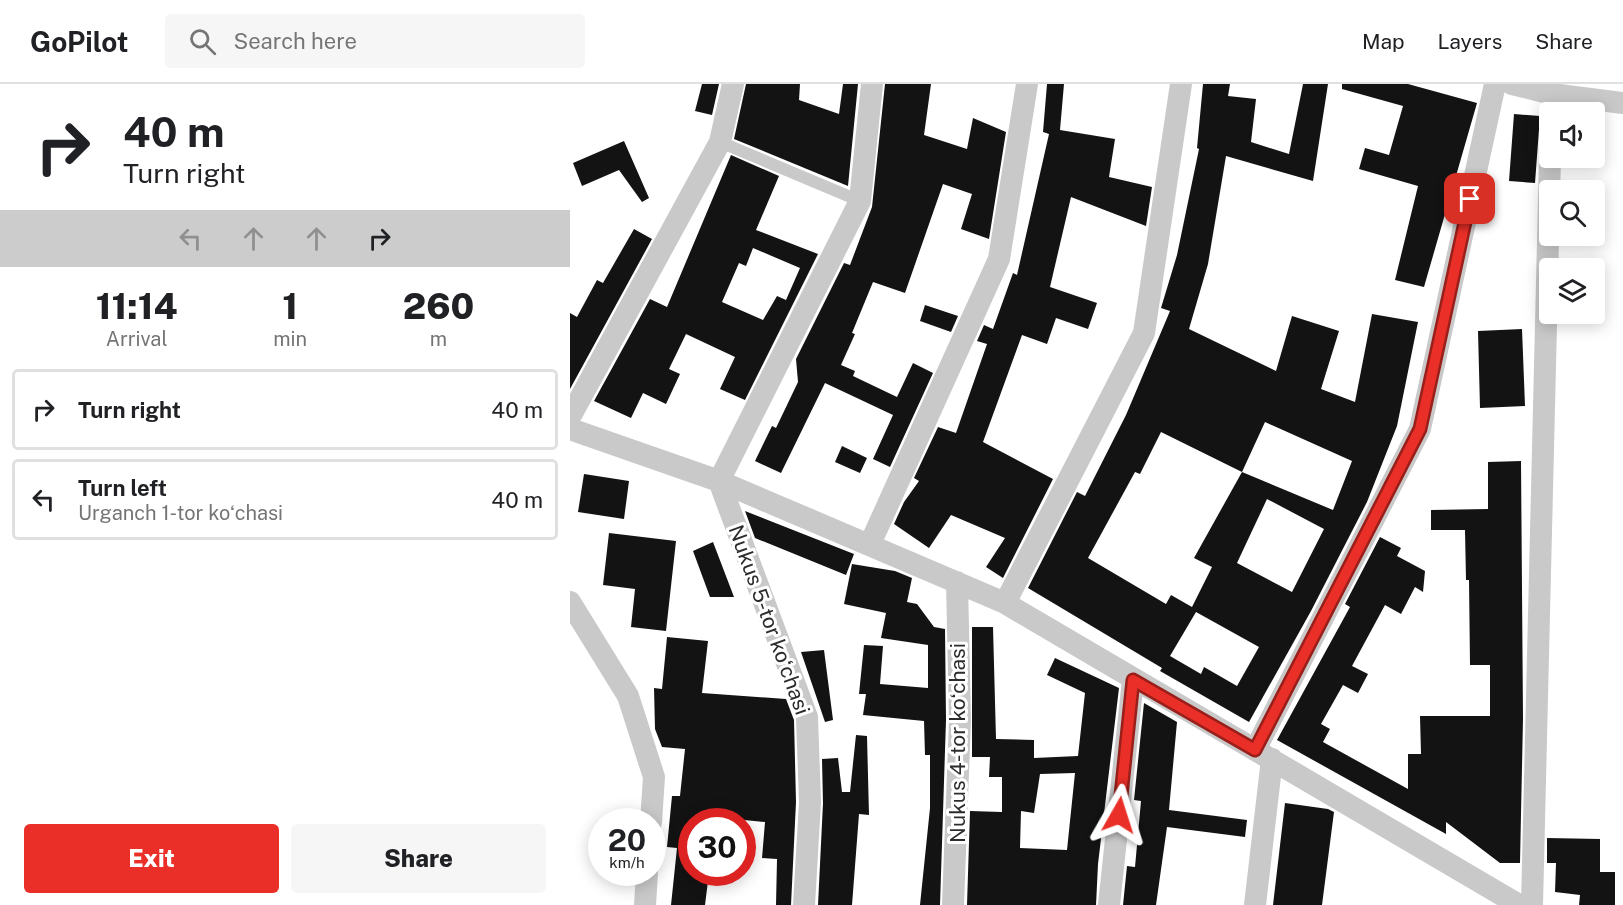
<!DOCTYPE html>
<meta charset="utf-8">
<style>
body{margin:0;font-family:"Public Sans",sans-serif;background:#f6f6f6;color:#202124;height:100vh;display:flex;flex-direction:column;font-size:22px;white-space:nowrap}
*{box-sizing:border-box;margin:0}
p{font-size:20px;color:#757577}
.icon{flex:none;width:33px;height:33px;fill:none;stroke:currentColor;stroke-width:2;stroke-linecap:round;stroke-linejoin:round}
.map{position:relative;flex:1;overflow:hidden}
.drawer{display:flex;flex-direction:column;background:#fff;width:570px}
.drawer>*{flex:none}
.guide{background:#fff;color:#202124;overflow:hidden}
.controls{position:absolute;left:969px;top:18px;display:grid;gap:12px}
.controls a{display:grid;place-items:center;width:66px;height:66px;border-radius:6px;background:#fff;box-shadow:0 3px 15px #0003;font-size:30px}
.speed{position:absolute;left:18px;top:724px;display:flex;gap:12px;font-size:30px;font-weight:700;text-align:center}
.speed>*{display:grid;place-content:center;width:78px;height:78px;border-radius:50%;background:#fff;box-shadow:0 3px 15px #0003;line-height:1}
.speed small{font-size:15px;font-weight:400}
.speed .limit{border:9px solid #d22;background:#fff;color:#111}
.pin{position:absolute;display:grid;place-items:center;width:51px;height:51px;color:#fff;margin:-26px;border-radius:12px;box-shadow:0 3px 9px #0006}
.me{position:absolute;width:66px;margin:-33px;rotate:6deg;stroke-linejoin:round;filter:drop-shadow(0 0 4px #0008)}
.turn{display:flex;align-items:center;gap:21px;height:126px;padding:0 24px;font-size:27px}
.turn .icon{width:78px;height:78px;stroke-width:2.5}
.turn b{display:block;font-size:42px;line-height:51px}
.lanes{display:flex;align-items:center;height:57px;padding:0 24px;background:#0003;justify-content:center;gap:30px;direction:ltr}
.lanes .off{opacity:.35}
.eta{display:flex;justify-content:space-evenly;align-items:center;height:102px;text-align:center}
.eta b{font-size:36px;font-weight:800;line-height:42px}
.action{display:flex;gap:12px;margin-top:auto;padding:12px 24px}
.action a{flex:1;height:69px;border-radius:6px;background:#ea2f28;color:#fff;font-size:24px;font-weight:800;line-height:69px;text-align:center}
.action a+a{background:#f6f6f6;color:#202124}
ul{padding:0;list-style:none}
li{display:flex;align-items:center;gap:18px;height:81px;margin:0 12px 9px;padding:0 12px;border:3px solid #e0e0e0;border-radius:6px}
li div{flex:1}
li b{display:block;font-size:22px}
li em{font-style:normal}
header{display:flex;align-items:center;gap:36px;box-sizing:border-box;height:84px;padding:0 30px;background:#fff;border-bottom:2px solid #e0e0e0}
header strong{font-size:28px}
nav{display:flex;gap:33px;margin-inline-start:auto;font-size:21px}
.search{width:420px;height:54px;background:#f6f6f6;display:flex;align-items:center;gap:15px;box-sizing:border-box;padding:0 21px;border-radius:6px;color:#757577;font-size:22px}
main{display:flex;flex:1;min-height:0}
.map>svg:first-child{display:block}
.building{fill:#131313;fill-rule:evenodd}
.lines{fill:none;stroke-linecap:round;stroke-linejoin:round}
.lane{stroke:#c9c9c9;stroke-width:12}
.street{stroke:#c9c9c9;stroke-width:22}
.route-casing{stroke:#981f1a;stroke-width:15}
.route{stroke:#ea2f28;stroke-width:10}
.labels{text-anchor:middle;stroke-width:6;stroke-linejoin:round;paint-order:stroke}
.street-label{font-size:21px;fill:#2c2c2c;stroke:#fff}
</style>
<header>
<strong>GoPilot</strong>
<div class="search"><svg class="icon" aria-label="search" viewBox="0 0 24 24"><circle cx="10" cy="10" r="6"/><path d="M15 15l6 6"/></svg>Search here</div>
<nav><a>Map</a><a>Layers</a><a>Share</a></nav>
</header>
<main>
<section class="drawer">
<div class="guide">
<div class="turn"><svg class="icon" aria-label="right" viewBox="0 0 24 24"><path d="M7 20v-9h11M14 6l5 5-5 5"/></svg><div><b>40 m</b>Turn right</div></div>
<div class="lanes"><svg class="icon off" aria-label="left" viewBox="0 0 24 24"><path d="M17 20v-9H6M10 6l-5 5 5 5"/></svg><svg class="icon off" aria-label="ahead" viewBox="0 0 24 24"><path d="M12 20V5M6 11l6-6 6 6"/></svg><svg class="icon off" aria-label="ahead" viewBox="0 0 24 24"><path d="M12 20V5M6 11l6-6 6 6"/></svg><svg class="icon" aria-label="right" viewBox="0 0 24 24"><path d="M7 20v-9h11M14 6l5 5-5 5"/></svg></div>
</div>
<div class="eta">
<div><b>11:14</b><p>Arrival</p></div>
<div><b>1</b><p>min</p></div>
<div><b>260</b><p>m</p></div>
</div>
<ul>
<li><svg class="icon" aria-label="right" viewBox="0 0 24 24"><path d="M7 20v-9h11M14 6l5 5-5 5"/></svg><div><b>Turn right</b></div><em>40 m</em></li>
<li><svg class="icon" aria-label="left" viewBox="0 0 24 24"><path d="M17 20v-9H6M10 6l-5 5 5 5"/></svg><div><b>Turn left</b><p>Urganch 1-tor koʻchasi</p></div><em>40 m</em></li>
</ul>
<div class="action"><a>Exit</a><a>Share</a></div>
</section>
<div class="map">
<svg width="1053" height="821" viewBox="0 0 1053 821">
<rect width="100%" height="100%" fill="#fff"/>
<path class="building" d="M132 0H149L142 31 125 27Z
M176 0H230L229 16 269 30 273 0H288L278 102 164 55Z
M315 0H361L354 51 397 65 403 34 436 48 419 155 391 145 402 110 373 100 335 209 303 198 282 249 285 250 271 281 285 287 283 292 327 313 343 279 363 289 320 383 303 375 323 331 255 299 211 389 185 377 202 342 206 344 228 298 226 275 274 179 280 181 302 123Z
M477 0H494L490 46 545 55 539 93 582 103 576 142 501 113 480 203 527 219 518 245 486 234 477 260 452 251 413 358 483 395 433 494 416 483 435 454 381 431 359 464 324 440 334 418 349 397 344 394 368 343 386 349 417 260 407 257 414 241 423 245 443 189 447 191 479 50 473 48Z
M633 0H660L658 12 686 15 681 58 719 70 733 0H758L743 97 656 72 638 180 619 245 706 287 722 232 769 247 751 305 785 318 802 230 848 238 827 342 797 418 741 527 679 638 590 587 592 584 458 504 507 408 515 412 556 331 600 227 591 224 607 171 629 65 627 64ZM695 338 782 377 763 426 672 388ZM591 348 672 388 624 474 642 483 622 523 601 511 596 520 518 474 565 388 570 390ZM697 415 754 445 722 508 667 479ZM626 528 689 563 667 602 634 583 631 590 600 572Z
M772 0H838L907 19 854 203 825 196 848 102 789 85 795 64 819 71 833 22 772 5Z
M944 30 970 32 965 99 939 97Z
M54 57 79 114 72 118 49 86 12 102 3 79Z
M161 71 209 92 186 146 248 170 175 316 150 305 165 273 116 250 99 285 110 290 96 320 73 309 61 334 24 317 80 215 97 223ZM183 164 230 184 216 216 207 212 193 236 152 218 169 179 176 182Z
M64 145 82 155 0 305V229L7 233 27 196 33 199Z
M355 221 388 232 381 248 350 237Z
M952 245 955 322 910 324 908 247Z
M272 362 297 374 290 389 265 378Z
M951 377 953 634 950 779H930L876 738V750L707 656 780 523 775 520 810 453 831 464 827 472 855 487 853 508 845 503 831 530 815 521 782 582 798 590 788 609 773 601 751 640 760 645 753 658 838 705V670H851L850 632H920V581H900L899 496H896L895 446H861V426L918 425V378Z
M14 390 59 397 54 435 8 428Z
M175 427 284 470 276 491 185 454Z
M39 449 106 457 96 547 61 543 65 505 33 501Z
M143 458 164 513H140L123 467Z
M282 480 325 487 342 494 337 518 347 520 364 543 375 545 376 636 370 821H350L360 724V671H355L354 637 293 631 296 610H289L294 561 313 562 310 600 358 604V561L311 554 316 529 274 520Z
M402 543H423L426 655 464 656V674L508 672 515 609 477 591 485 574 549 604 528 780 526 821H397L400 727 432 728V693H419L420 673H402ZM505 689 497 766 450 764 451 727 464 729 470 690Z
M97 553 138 557 132 609 216 615 224 636 226 718 221 821H206L207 775 192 774 195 738 144 733 143 738H122V789H139L135 821H101L107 764 97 763 102 712H110L115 665 92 663 85 645 84 604 92 605Z
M254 566 263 636 255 638 231 568Z
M574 619 607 638 599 726 677 736 675 753 597 743 586 821H553L557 782 565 783 571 717 564 716Z
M286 651 297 652 299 731 289 730 282 821H248L253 719 252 675 268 674 272 708H280Z
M715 719 758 725 764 728 752 821H703Z
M977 754 1030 755V788H1045V821H1009L1010 811 985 808 986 779H977Z"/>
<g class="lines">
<path class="lane" d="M150 58 290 117"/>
<path class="street" d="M942 0 982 10 1053 19
M0 333 150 58 163 0
M0 345 149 397 435 519 949 821
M300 460 429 175 457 0
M0 518 58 612 84 693 81 738
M435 519 574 249 611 0
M685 666 850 345 925 0
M75 821 77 789
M234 821 240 718 237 633 149 397 290 117 302 0
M383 821 390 636 387 498
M539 821 563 596
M685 821 702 675
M962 821 980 74"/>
</g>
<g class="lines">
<g class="route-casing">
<path id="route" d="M549 731 563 596 685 666 850 345 900 115"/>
</g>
<use href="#route" class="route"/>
</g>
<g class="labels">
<g class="street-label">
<text transform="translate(199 536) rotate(70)" y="7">Nukus 5-tor koʻchasi</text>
<text transform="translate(388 659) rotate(-90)" y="7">Nukus 4-tor koʻchasi</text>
</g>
</g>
</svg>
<div class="controls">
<a><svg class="icon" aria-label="sound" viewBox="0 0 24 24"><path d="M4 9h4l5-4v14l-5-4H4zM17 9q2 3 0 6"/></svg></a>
<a><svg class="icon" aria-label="search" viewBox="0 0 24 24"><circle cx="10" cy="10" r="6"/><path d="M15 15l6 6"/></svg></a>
<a><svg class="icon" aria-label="layers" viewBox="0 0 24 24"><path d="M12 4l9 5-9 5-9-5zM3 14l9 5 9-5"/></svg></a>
</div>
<div class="speed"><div>20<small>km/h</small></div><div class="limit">30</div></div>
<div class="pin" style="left:900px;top:115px;background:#d93025"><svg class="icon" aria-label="arrive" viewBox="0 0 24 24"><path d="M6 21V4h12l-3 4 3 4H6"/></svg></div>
<svg class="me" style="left:549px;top:731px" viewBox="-20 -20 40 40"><path d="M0-17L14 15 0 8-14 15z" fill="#ea2f28" stroke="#fff" stroke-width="4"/></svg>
</div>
</main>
